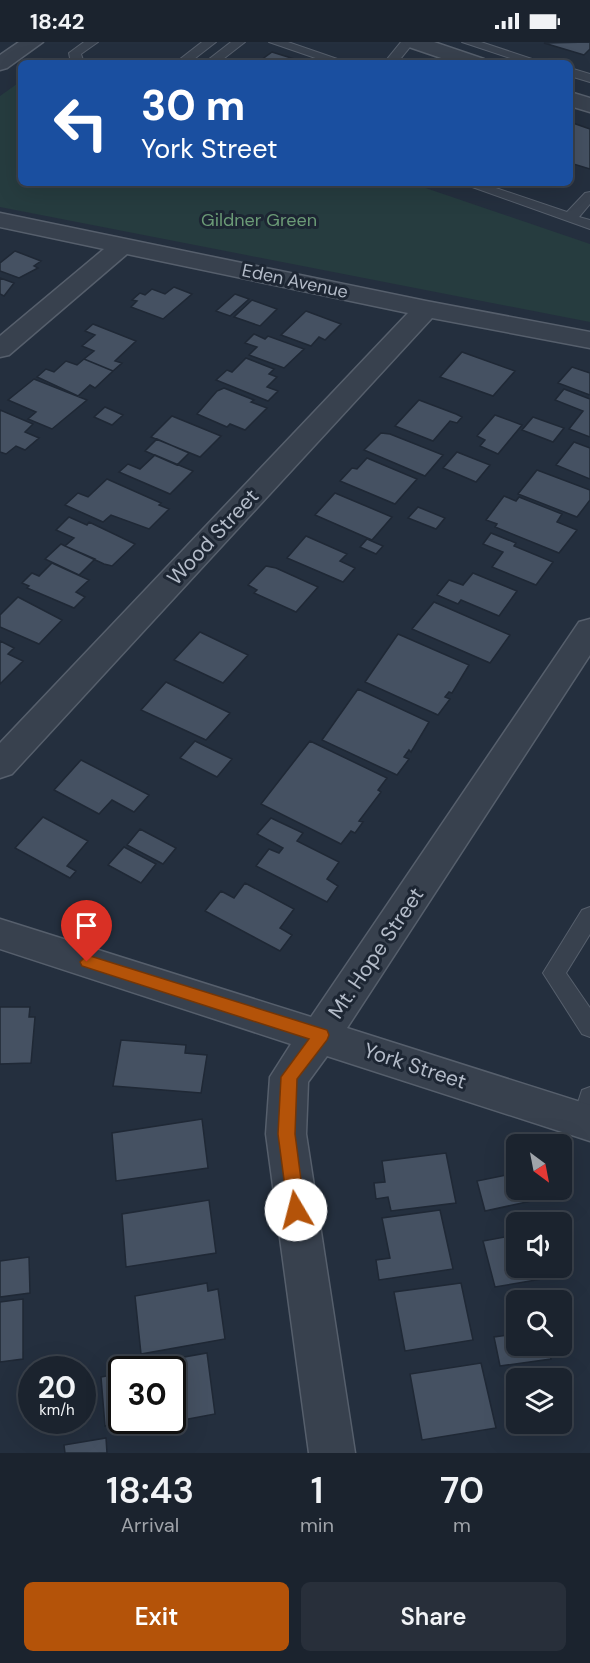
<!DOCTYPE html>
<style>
body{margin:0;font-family:"DM Sans",sans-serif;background:#282f3a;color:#f1f3f6;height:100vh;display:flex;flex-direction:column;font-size:22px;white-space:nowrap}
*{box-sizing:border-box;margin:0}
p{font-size:20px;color:#a0a4aa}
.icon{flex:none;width:33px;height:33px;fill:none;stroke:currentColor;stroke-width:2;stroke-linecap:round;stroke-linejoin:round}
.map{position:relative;height:1411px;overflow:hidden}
.sheet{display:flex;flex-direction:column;background:#1b232e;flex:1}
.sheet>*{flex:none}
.top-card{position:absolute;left:18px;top:18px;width:555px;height:126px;border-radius:9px;box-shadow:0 6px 24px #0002,0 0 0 2px #39404a;background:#1a4fa0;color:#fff;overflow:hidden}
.needle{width:39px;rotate:148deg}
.controls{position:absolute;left:506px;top:1092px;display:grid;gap:12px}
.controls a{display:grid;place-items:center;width:66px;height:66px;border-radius:9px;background:#1b232e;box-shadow:0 6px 24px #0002,0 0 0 2px #39404a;font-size:30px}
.speed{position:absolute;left:18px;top:1314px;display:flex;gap:12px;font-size:30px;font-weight:700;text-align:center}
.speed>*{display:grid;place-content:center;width:78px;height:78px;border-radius:50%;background:#1b232e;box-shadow:0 6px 24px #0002,0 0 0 2px #39404a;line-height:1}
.speed small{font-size:15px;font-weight:400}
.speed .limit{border:3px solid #111;border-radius:9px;background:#fff;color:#111}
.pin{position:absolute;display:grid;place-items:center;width:51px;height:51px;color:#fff;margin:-62px -26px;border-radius:50% 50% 50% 0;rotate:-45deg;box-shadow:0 0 6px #0007}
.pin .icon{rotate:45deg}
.me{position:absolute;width:66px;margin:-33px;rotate:352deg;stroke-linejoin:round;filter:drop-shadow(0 0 4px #0008)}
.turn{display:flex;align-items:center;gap:21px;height:126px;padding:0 24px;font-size:27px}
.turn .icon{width:78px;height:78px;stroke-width:2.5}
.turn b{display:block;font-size:42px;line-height:51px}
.eta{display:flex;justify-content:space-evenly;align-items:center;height:102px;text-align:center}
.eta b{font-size:36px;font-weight:600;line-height:42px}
.cta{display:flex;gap:12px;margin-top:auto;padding:12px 24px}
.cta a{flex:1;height:69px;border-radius:9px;background:#b45309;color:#fff;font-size:24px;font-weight:600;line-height:69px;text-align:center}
.cta a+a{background:#282f3a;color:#f1f3f6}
.status{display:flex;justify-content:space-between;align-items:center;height:42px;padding:0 30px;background:#1b232e;direction:ltr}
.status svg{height:16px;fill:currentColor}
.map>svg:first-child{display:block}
.green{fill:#263c3f}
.building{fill:#455162;stroke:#1f2835;stroke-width:1.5}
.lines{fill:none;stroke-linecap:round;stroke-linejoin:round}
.service-casing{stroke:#565f6c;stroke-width:2}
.minor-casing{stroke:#565f6c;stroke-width:3}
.tertiary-casing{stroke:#565f6c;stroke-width:3}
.service{fill:#38414e;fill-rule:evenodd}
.minor{fill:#38414e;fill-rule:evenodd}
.tertiary{fill:#38414e;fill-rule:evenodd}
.route{fill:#b45309;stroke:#753606;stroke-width:1.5}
.labels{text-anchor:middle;stroke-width:6;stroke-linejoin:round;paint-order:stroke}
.far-park-label{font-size:18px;fill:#6b9a76;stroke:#1d2633}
.far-street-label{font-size:18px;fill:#b4bcc9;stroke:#1d2633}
.street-label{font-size:21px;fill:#b4bcc9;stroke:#1d2633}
</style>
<div class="status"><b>18:42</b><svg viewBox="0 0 49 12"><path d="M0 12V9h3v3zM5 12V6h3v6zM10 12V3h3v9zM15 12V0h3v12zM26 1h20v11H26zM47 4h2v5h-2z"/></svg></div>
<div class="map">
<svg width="590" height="1411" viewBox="0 0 590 1411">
<rect width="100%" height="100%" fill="#242f3e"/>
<path class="green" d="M21 39V141H411L590 202V280L0 165V54Z"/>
<path class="building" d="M590 0V7L584 13 544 1Z
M272 10 307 21H257Z
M570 80 590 87V127L570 121Z
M15 209 41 219 34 224 38 226 19 236 0 229V221Z
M0 236 14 241 4 254 0 252Z
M174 245 192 252 163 277 131 265 137 259 132 258 140 251 145 253 152 247 165 252Z
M235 252 249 257 230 274 216 269Z
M252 258 277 267 260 284 234 275Z
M306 269 341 282 325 298 319 295 311 304 281 293Z
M93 282 136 299 115 319 122 321 113 329 84 317 94 309 82 304 95 293 85 289Z
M254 292 265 297 268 294 304 307 284 326 249 313 257 305 245 301Z
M462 310 515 329 493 354 440 335Z
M246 316 274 327 269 332 277 335 267 345 278 349 268 359 216 338 227 328 232 330Z
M84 317 113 329 95 346 90 343 78 354 37 335 46 327 54 330 66 319 77 323Z
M572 325 590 331V353L558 341Z
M34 337 87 358 52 387 28 377 36 370 8 358Z
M224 346 254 358 251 360 267 366 245 388 230 382 227 385 197 372 217 349Z
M564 347 590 357V395L569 387 583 369 555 358Z
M419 358 456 372 462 375 457 381 450 379 433 399 395 384Z
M105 365 123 373 112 383 94 375Z
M0 368 33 382 25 390 39 396 25 408 16 404 6 412 0 410Z
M495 373 522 383 498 412 480 404 485 398 477 394Z
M172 374 221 394 200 415 151 395Z
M533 375 564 386 553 400 522 388Z
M381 391 390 392 443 413 425 434 364 408Z
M157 397 189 411 177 423 145 409Z
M574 400 590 406V437L556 423Z
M457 410 490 423 476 440 443 426Z
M155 413 193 429 170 452 119 430 128 422 140 427Z
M367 416 417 437 395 462 340 439 352 426 357 427Z
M537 428 590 448V458L577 475 518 452Z
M107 437 161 461 159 463 169 467 149 487 111 473 103 480 65 463 78 451 88 455Z
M335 451 392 475 372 498 315 473Z
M504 454 516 459 519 455 562 472 557 480 577 488 559 511 495 485 497 482 486 478Z
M418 465 445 476 436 487 408 476Z
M69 475 87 483 89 480 135 502 112 524 104 522 65 504 74 496 56 488Z
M491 491 516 501 514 504 553 520 536 543 492 525 503 510 483 502Z
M306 494 347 512 340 519 355 526 343 540 287 516Z
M367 497 383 504 376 512 360 505Z
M61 502 65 504 95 517 79 533 45 517Z
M52 521 89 538 76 550 85 555 74 566 27 546 29 544 22 541 32 531 39 534Z
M266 524 276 526 318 545 296 570 254 551 257 548 248 543Z
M473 531 517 549 499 574 461 558 458 562 437 553 449 538 463 543Z
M18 555 62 578 39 602 0 585V573Z
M434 560 510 593 490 621 412 587Z
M200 590 248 613 223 641 174 618Z
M398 592 469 623 452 651 449 650 445 655 450 657 438 673 365 640Z
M0 599 14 606 8 612 23 619 0 642Z
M166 640 230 671 206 698 141 668Z
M358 647 429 680 411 710 409 708 404 715 409 717 397 733 322 698Z
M195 699 232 717 217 735 180 716Z
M310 699 387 736 378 748 381 750 359 779 363 780 355 791 351 789 341 802 261 762Z
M81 718 149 753 134 770 112 758 99 772 54 748Z
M43 775 88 799 67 824 76 829 70 836 15 806Z
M271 776 303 791 297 799 339 820 327 837 338 844 327 860 256 824 269 807 279 811 283 806 257 792Z
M140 787 176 806 163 822 127 803Z
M124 805 156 822 141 841 108 823Z
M245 841 294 867 280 886 292 893 280 909 205 869 221 849 234 856Z
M0 965H30L29 975H35L31 1021 0 1022Z
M121 998 186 1003 185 1011 207 1013 201 1051 113 1044Z
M202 1077 208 1126 116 1139 112 1091Z
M446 1111 456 1161 391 1169 388 1155 376 1157 374 1141 385 1140 382 1119Z
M516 1131V1148H533L536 1158 485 1169 477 1139Z
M209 1158 216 1211 126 1225 122 1172Z
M440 1168 453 1227 379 1238 376 1218 390 1216 382 1176Z
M516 1193V1226H539L542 1237 495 1245 483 1199Z
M29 1215 30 1251 0 1255V1219Z
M207 1241 208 1249 218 1247 225 1297 141 1312 135 1254Z
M461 1241 473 1298 405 1309 394 1250Z
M23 1257V1317L0 1320V1260Z
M516 1292V1304H548L551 1317 500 1324 494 1295Z
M207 1311 215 1372 151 1384V1378H172V1328H142L145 1327V1322Z
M481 1321 496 1386 422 1398 410 1332Z
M122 1331V1378H136L105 1384 101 1335Z
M106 1396 107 1411H65L64 1403Z"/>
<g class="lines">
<g class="service-casing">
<path id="service" d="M84 0H98L81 12 84 21H71L69 11Z
M202 0H216L189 21H175Z
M231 0H245L218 21H204Z
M269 0H288L349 21H330Z
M401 0H414L397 21H384Z
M462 0H481L544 21H525Z
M570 26 590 32V40L570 34Z
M461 141H481L567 170 585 151 590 150V162L579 175 590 178V187Z
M590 865V892L566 931 590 966V995L582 992 543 931 582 868Z
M590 1045V1088L584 1090 576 1087 572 1079 582 1048Z"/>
</g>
<g class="minor-casing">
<path id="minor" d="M0 171 426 259 590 290V306L432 276 12 732 0 736V701L408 271 127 212 9 313 0 315V294L104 207 0 185Z
M590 577V613L347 986 590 1063V1099L327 1014 308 1040 306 1092 355 1411H309L266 1092 270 1035 291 1002 0 907V877L311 975 579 580Z"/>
</g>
<g class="tertiary-casing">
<path id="tertiary" d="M19 0H43L7 26 0 28V13Z
M403 0H434L484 17 488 21H456L406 4Z
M570 50 590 56V70L570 64Z"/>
</g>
<use href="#service" class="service"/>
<use href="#minor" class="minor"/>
<use href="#tertiary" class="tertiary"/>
</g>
<path class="route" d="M87 913 327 988 329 993 327 998 297 1037 295 1092 305 1168 302 1174 296 1176 290 1174 288 1168 278 1092 281 1035 309 997 82 924 80 920Z"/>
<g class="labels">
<g class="far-park-label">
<text x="259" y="184">Gildner Green</text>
</g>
<g class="far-street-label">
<text transform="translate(295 239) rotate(12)" y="6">Eden Avenue</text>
</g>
<g class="street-label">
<text transform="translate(213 495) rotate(-47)" y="7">Wood Street</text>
<text transform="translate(376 911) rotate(-56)" y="7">Mt. Hope Street</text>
<text transform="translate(415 1024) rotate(18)" y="7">York Street</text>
</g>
</g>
</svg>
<div class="controls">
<a><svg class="needle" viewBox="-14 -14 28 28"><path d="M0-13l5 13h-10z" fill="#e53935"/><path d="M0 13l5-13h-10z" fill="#a0a4aa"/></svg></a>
<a><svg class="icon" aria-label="sound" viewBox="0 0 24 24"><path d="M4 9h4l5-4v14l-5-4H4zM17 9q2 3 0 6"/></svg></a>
<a><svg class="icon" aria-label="search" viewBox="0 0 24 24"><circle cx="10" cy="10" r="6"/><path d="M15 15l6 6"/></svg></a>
<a><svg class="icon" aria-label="layers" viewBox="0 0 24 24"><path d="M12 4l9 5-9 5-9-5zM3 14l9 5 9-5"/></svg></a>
</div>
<div class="speed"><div>20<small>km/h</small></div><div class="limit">30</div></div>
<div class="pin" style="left:87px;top:920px;background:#d93025"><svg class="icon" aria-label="arrive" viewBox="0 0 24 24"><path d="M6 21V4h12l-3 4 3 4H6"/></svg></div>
<svg class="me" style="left:296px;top:1168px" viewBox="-20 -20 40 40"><circle r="19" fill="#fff"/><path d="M0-13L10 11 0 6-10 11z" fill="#b45309"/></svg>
<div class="top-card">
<div class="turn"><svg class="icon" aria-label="left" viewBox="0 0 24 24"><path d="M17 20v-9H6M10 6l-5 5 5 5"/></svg><div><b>30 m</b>York Street</div></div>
</div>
</div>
<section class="sheet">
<div class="eta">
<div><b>18:43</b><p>Arrival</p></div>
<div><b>1</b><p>min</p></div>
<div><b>70</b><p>m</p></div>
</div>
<div class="cta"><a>Exit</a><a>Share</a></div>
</section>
